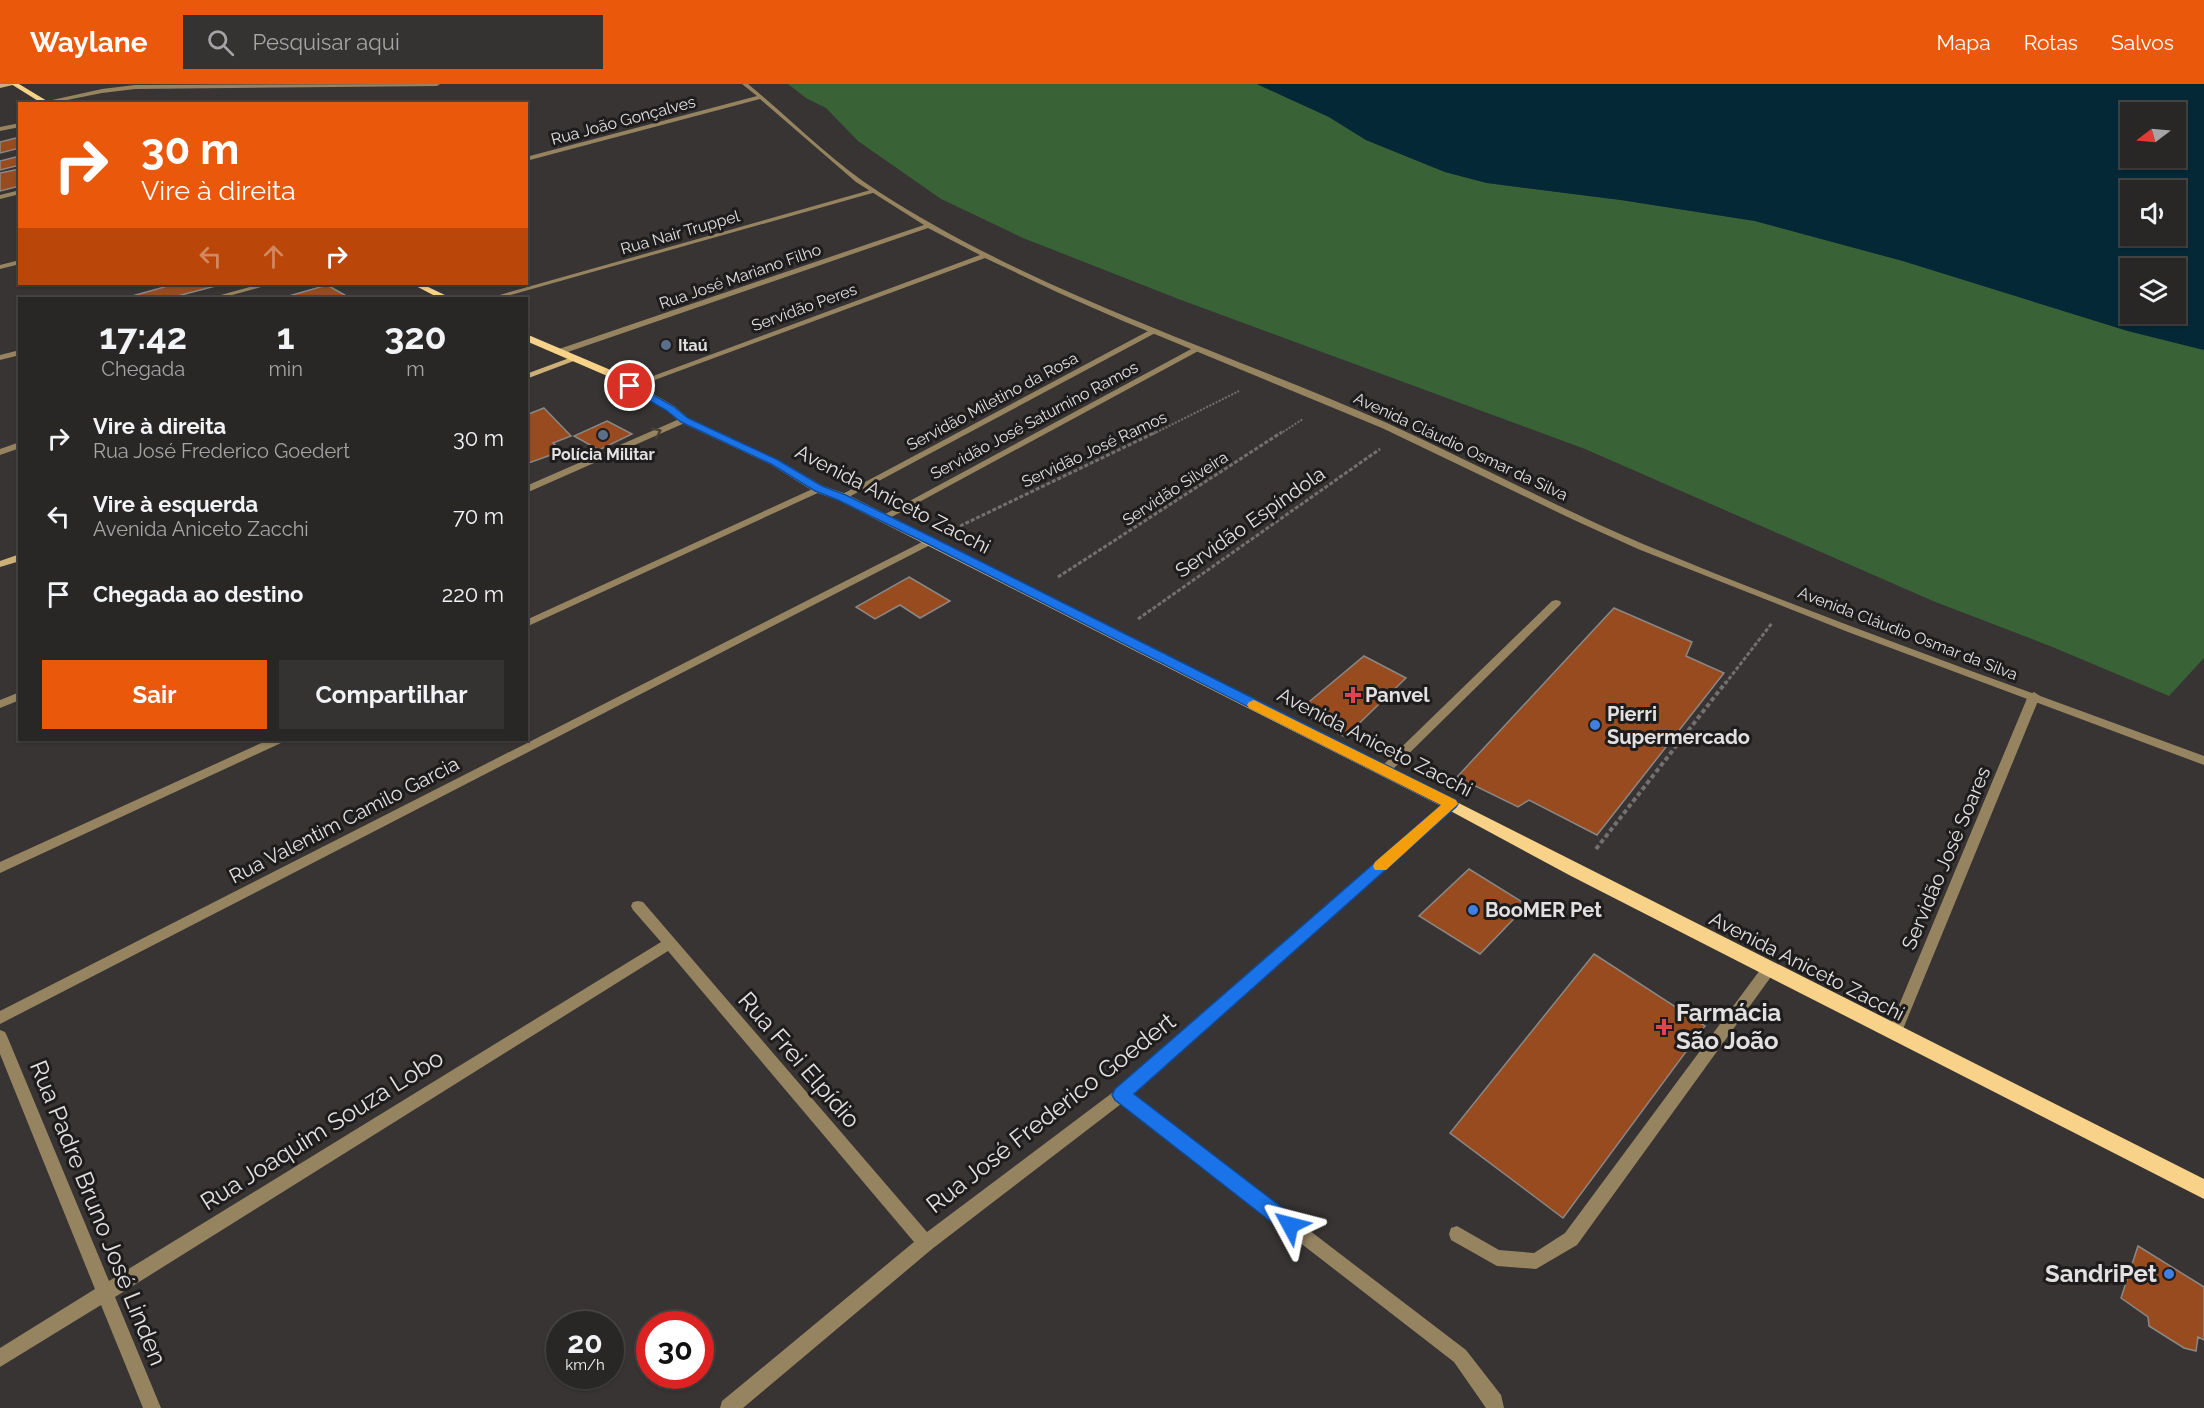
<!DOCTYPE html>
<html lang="pt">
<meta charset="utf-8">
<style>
body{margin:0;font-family:Raleway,sans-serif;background:#353332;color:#f1f3f6;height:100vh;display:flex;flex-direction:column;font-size:22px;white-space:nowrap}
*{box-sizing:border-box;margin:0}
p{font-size:20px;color:#a5a5a7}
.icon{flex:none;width:33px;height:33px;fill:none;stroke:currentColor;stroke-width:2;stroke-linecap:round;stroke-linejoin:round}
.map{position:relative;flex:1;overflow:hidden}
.drawer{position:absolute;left:18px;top:213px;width:510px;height:444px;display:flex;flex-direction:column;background:#292726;border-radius:0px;box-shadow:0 2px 4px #0004,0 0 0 2px #454443}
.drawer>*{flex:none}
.banner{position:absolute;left:18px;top:18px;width:510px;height:183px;border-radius:0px;box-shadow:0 2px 4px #0004,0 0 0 2px #454443;background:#ea580c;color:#fff;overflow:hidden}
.needle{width:39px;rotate:254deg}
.controls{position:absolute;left:2120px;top:18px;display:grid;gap:12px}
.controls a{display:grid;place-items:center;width:66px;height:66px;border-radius:0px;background:#292726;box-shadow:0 2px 4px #0004,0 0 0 2px #454443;font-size:30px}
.speed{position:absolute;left:546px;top:1227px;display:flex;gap:12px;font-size:30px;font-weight:700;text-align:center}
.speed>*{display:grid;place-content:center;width:78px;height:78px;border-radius:50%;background:#292726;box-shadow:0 2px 4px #0004,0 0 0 2px #454443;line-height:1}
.speed small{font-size:15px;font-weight:400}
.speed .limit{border:9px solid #d22;background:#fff;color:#111}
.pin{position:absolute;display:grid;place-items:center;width:51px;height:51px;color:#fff;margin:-26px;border:3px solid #fff;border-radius:50%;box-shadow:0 2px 6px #0007}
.me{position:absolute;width:66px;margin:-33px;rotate:308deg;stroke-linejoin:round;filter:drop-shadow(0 0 4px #0008)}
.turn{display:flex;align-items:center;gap:21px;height:126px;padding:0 24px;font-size:27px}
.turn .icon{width:78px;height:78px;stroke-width:2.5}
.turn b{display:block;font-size:42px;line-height:51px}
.lanes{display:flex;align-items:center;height:57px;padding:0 24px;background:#0003;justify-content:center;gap:30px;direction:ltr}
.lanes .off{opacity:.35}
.eta{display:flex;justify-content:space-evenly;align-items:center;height:102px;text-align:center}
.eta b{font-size:36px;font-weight:700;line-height:42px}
.primary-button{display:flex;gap:12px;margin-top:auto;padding:12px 24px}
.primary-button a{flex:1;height:69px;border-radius:0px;background:#ea580c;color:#fff;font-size:24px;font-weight:700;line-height:69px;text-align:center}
.primary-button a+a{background:#353332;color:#f1f3f6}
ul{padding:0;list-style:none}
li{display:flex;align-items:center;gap:18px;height:78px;padding:0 24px}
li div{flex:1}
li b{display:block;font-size:22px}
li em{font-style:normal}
header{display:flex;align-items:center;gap:36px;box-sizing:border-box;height:84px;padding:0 30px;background:#ea580c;color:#fff}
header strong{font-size:28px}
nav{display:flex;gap:33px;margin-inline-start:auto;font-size:21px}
.search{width:420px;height:54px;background:#353332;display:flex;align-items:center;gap:15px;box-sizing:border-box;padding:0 21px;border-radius:0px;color:#a5a5a7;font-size:22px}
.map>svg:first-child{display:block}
.green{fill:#396236}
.water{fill:#042836;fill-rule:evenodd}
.building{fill:#984b1e;stroke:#8a8785;stroke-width:1.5}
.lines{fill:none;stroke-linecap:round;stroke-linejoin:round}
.path-far2{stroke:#737070;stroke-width:2;stroke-dasharray:2 1.5;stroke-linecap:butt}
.path-far1{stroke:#737070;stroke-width:3;stroke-dasharray:4 2;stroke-linecap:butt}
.path{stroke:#737070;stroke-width:4;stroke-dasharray:4.5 3;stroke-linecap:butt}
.lane{fill:#968461;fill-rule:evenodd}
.street{fill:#968461;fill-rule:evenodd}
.secondary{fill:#cdb078;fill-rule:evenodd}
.primary{fill:#f7d288;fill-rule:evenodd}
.oneway{stroke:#484034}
.route{fill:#1a73e8;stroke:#114b97;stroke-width:1.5}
.slow{fill:#f59e0b}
.service-dot{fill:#5c6f8a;stroke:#1e1c1c;stroke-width:2}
.health-dot{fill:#e0444e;stroke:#1e1c1c;stroke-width:2}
.shop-dot{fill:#3f7fe0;stroke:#1e1c1c;stroke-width:2}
.labels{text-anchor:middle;stroke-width:6;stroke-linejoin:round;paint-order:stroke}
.far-street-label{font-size:16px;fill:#e2e0e0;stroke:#1e1c1c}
.far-poi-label{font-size:16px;font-weight:bold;fill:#e2e0e0;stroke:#1e1c1c;text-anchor:start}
.street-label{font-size:20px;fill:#e2e0e0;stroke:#1e1c1c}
.poi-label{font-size:20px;font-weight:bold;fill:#e2e0e0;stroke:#1e1c1c;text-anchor:start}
.near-poi-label{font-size:24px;font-weight:bold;fill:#e2e0e0;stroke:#1e1c1c;text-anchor:start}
.near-street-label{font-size:24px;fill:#e2e0e0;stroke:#1e1c1c}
</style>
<header>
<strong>Waylane</strong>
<div class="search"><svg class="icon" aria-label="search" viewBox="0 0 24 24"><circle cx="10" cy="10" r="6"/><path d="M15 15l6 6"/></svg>Pesquisar aqui</div>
<nav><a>Mapa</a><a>Rotas</a><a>Salvos</a></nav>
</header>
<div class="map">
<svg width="2204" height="1324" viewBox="0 0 2204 1324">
<rect width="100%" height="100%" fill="#373433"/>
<path class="green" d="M788 0H1257L1329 33 1366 56 1445 88 1487 99 1621 116 1755 137 1903 177 2128 247 2204 266V574L2169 612 2050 562 1933 517 1585 365 1181 216 1023 154 941 115 858 57 826 24 806 14Z"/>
<path class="water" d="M1257 0H2204V266L2128 247 1903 177 1755 137 1621 116 1487 99 1445 88 1366 56 1329 33ZM2130 28H2175V74H2130ZM2130 106H2175V152H2130ZM2130 184H2175V230H2130Z"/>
<path class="building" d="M20 53V64L0 69V58Z
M20 72V81L0 86V77Z
M20 85V102L0 107V89Z
M175 200H223L170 214H125Z
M327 201 350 214H282Z
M544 324 571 352 553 359 562 367 526 380V331Z
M607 337 632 350 599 366 574 352Z
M909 493 950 517 920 534 900 521 875 535 856 523Z
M1614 524 1692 558 1686 572 1724 589 1597 751 1529 716 1518 723 1457 693Z
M1364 572 1406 594 1345 653 1298 627Z
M1469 785 1527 821 1480 870 1419 832Z
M1594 870 1705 942 1563 1134 1450 1049Z
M2138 1162 2204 1203V1256L2198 1253 2196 1267 2184 1264 2149 1242 2148 1233 2121 1214Z"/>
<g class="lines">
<path class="path-far2" d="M1153 350 1239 307
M1280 350 1303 335"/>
<path class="path-far1" d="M960 442 1156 348
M1058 493 1282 348
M1138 535 1380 365
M1725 600 1772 539"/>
<path class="path" d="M1596 765 1726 598"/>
<path class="lane" d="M316 17 341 18 343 20H314Z
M874 105 877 107 876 108 500 214H489Z
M1152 245 1159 247 845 415 842 416 837 413Z
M1195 263 1202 265 886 436 883 437 878 434Z
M1556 516 1560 517 1561 519 1560 521 1388 690H1380L1378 687 1380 684 1552 517Z
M2034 608 2040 612 1901 950 1899 954 1894 956 1889 954 1887 950 2028 612Z
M1768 880 1773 882 1775 886 1773 890 1577 1161 1536 1185 1497 1182 1451 1156 1449 1150 1451 1144 1457 1142 1499 1166 1534 1169 1565 1149 1763 882Z"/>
<path class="street" d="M440 0 437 2 135 5 102 9 47 20 43 18 102 5 135 1Z
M742 0H748C792 36 832 78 879 108 1036 209 1216 264 1387 339 1473 378 1556 423 1643 460 1828 537 2017 603 2204 672V681L1848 548 1638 465 1574 436 1382 344 1123 237 1059 209 985 174 633 304 626 302 980 171 928 144 562 270H556V266L924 141 856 98 760 15 526 77V73L757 12Z
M20 39V43L0 47V43Z
M20 106V110L0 115V111Z
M20 176V180L0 185V181Z
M261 200H272L221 214H210Z
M20 266V271L0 276V271Z
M684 333 687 334V338L526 409V402Z
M20 358V364L0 371V365Z
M819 402 824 405 822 407 526 543V536Z
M930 454 935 457 934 459 0 940V927Z
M20 608V616L0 624V616Z
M268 656H283L281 659 0 789V778Z
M1451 716 1455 717 1457 720 1455 723 1132 1011 1466 1266 1501 1311 1504 1324H1486L1454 1278 1121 1020 932 1165 743 1324H720L722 1317 914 1158 668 867 115 1213 161 1324H143L101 1221 0 1283V1264L95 1205 0 970V946L5 948 7 952 109 1197 661 858 633 826 631 822 633 818 638 817 643 818 927 1148 1116 1006 1447 717Z"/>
<path class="secondary" d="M0 0H17L0 4Z
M572 273 579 275 526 295V290Z
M20 470V477L0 483V477Z"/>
<path class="primary" d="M11 0H19L52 20H43Z
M412 200H422L451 214H439Z
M526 250 613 287 674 322 688 334 778 376 823 402 846 410 2204 1095V1115L1571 792 1445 724 838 416 815 408 770 380 680 338 666 326 605 291 526 257Z"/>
</g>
<defs><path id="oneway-chevron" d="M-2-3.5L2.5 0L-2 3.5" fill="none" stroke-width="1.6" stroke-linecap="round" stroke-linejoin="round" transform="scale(1.5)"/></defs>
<use class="oneway" href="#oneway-chevron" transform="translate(657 348) rotate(-24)"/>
<path class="route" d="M627 300H634L673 322 688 334 778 376 822 402 846 411 934 454 1456 716 1458 720 1456 723 1134 1010 1297 1135 1300 1141 1297 1148 1290 1150 1284 1148 1115 1016 1112 1011 1115 1005 1441 721 926 459 838 416 815 407 771 380 681 338 666 326 627 304Z"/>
<path class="slow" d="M1254 616 1456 716 1458 720 1386 786H1375L1373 782 1375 778 1441 721 1249 624 1247 621 1249 618Z"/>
<g class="service-dot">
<circle cx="666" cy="261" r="6"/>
<circle cx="603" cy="351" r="6"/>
</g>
<g class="health-dot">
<path d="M1350 602h6v6h6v6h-6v6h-6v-6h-6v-6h6z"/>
<path d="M1661 934h6v6h6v6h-6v6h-6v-6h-6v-6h6z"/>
</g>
<g class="shop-dot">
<circle cx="1595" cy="641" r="6"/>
<circle cx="1473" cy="826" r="6"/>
<circle cx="2169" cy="1190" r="6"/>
</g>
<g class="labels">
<g class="far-street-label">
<text transform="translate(623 36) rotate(-15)" y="6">Rua João Gonçalves</text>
<text transform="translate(680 148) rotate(-16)" y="6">Rua Nair Truppel</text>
<text transform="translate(740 192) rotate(-19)" y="6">Rua José Mariano Filho</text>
<text transform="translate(804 223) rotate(-20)" y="6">Servidão Peres</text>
<text transform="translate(992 317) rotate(-28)" y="6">Servidão Miletino da Rosa</text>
<text transform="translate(1034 336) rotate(-28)" y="6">Servidão José Saturnino Ramos</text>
<text transform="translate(1461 362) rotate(25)" y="6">Avenida Cláudio Osmar da Silva</text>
<text transform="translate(1094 365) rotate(-25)" y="6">Servidão José Ramos</text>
<text transform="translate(1175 404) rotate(-33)" y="6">Servidão Silveira</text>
<text transform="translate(1908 549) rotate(21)" y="6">Avenida Cláudio Osmar da Silva</text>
</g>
<g class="far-poi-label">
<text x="678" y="267">Itaú</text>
<text x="603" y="376" text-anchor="middle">Polícia Militar</text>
</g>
<g class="street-label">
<text transform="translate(893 415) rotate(27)" y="7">Avenida Aniceto Zacchi</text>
<text transform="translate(1250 438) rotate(-35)" y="7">Servidão Espíndola</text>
<text transform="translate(1375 658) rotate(27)" y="7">Avenida Aniceto Zacchi</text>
<text transform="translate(344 736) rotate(-27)" y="7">Rua Valentim Camilo Garcia</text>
<text transform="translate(1946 774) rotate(-67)" y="7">Servidão José Soares</text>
<text transform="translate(1807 882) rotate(27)" y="7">Avenida Aniceto Zacchi</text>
</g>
<g class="poi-label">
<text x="1365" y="618">Panvel</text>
<text x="1607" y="637">Pierri<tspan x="1607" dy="23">Supermercado</tspan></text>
<text x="1485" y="833">BooMER Pet</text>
</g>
<g class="near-poi-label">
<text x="1676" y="937">Farmácia<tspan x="1676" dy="28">São João</tspan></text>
<text x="2157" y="1198" text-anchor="end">SandriPet</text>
</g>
<g class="near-street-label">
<text transform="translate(799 976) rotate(49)" y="8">Rua Frei Elpídio</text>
<text transform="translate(1051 1029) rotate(-38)" y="8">Rua José Frederico Goedert</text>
<text transform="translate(322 1046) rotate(-32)" y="8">Rua Joaquim Souza Lobo</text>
<text transform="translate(98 1129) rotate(68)" y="8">Rua Padre Bruno José Linden</text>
</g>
</g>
</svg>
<div class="controls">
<a><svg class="needle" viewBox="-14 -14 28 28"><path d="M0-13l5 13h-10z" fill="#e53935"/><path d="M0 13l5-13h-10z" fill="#a5a5a7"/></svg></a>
<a><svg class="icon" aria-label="sound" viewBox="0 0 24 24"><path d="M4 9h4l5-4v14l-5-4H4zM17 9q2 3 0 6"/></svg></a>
<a><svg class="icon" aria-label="layers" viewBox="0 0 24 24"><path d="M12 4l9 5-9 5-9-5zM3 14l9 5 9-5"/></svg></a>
</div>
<div class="speed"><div>20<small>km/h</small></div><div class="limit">30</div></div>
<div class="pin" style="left:630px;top:302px;background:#d93025"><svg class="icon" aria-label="arrive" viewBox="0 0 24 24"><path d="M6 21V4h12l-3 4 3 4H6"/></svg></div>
<svg class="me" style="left:1290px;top:1141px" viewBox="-20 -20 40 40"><path d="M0-17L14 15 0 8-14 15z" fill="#1a73e8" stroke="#fff" stroke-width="4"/></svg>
<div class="banner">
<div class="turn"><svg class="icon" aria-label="right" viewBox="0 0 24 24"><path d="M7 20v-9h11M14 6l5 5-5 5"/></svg><div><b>30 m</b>Vire à direita</div></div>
<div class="lanes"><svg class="icon off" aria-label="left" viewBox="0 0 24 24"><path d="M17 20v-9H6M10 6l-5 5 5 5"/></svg><svg class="icon off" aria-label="ahead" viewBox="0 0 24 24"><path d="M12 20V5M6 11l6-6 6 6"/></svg><svg class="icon" aria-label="right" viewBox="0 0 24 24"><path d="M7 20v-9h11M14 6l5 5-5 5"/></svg></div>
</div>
<section class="drawer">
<div class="eta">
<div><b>17:42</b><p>Chegada</p></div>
<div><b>1</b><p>min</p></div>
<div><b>320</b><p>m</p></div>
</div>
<ul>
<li><svg class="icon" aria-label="right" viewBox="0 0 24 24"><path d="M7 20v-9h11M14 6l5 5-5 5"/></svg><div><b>Vire à direita</b><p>Rua José Frederico Goedert</p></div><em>30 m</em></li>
<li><svg class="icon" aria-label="left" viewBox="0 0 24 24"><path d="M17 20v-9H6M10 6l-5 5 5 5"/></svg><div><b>Vire à esquerda</b><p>Avenida Aniceto Zacchi</p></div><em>70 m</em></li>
<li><svg class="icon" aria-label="arrive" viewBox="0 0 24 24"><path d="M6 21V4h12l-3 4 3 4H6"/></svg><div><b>Chegada ao destino</b></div><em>220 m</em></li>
</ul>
<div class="primary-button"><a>Sair</a><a>Compartilhar</a></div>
</section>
</div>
